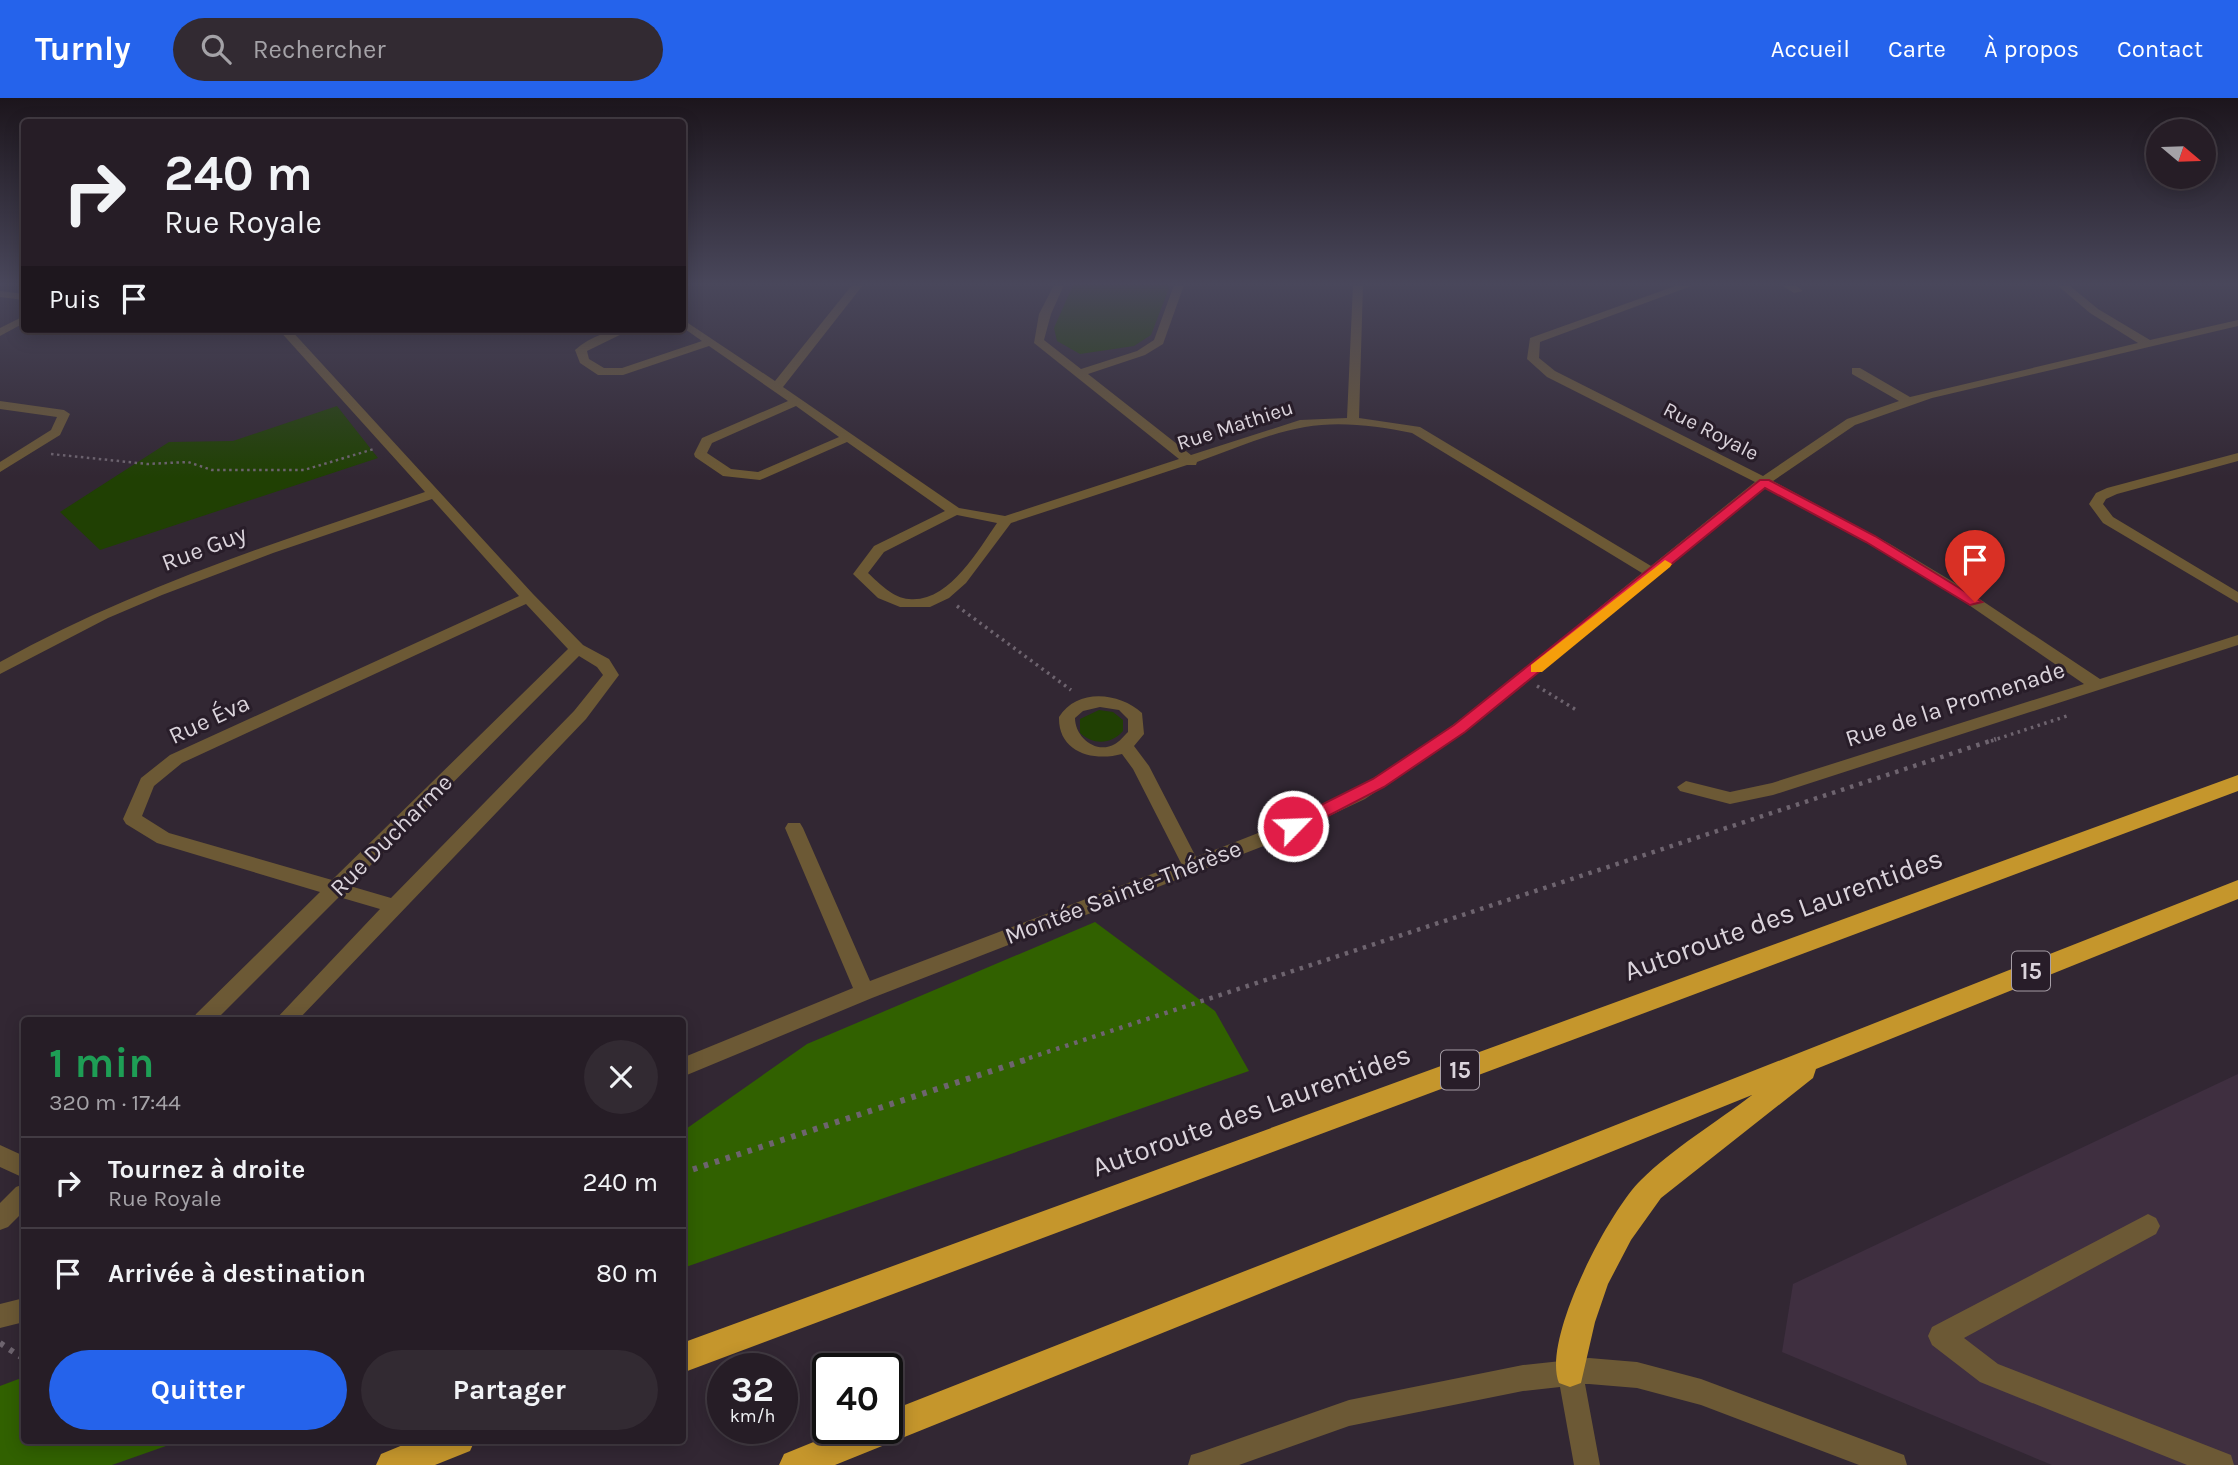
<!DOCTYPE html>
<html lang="fr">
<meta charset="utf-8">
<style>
body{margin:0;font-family:Karla,sans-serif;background:#322a32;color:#f1f3f6;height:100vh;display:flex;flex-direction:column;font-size:26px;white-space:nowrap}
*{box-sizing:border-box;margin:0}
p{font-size:23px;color:#a4a2a7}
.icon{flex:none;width:38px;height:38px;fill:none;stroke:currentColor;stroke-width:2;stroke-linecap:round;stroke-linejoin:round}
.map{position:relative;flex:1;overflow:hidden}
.side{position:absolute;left:21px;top:919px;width:665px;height:427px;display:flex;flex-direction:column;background:#261d26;border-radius:7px;box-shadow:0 4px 18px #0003,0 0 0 2px #423b43}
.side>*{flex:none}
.top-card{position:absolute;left:21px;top:21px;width:665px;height:214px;border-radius:7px;box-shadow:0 4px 18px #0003,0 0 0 2px #423b43;background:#261d26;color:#f1f3f6;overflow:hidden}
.needle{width:46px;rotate:109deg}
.buttons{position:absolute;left:2146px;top:21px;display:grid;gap:14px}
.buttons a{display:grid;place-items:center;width:70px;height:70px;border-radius:50%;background:#261d26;box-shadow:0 4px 18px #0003,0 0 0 2px #423b43;font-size:35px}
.speed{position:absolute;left:707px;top:1255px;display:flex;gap:14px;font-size:35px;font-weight:700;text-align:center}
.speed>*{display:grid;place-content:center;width:91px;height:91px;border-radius:50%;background:#261d26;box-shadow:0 4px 18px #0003,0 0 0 2px #423b43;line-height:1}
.speed small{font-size:18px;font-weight:400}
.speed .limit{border:4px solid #111;border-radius:10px;background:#fff;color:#111}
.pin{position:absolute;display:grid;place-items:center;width:60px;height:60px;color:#fff;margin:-72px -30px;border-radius:50% 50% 50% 0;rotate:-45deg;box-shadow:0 0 7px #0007}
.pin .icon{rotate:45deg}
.me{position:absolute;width:77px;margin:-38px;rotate:66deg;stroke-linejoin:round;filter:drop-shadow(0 0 5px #0008)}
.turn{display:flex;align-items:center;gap:24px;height:147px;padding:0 28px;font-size:32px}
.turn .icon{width:91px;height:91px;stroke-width:2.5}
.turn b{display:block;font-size:49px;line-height:60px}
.then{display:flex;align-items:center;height:66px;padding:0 28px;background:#0003;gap:14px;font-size:26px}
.round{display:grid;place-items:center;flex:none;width:74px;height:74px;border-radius:37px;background:#322a32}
.overview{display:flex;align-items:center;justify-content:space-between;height:119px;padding:0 28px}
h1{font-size:42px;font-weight:700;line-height:52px;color:#1e9e55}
.cta{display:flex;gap:14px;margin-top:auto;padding:14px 28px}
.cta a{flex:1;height:80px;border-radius:42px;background:#2563eb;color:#fff;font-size:28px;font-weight:700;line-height:80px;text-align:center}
.cta a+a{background:#322a32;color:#f1f3f6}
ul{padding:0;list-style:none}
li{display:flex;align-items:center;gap:21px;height:91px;padding:0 28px;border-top:2px solid #423b43}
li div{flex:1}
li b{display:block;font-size:26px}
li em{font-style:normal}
header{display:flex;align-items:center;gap:42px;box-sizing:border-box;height:98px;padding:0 35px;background:#2563eb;color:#fff}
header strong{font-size:33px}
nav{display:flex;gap:38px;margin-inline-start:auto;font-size:24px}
.search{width:490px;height:63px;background:#322a32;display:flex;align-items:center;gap:18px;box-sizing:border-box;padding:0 24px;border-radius:38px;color:#a4a2a7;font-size:26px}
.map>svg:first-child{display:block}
.built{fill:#3f2f40}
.green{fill:#204003}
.forest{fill:#316100}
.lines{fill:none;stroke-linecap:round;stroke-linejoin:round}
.path-far3{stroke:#6e646f;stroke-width:2.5;stroke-dasharray:2.5 3.5;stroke-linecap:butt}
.path-far2{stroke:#6e646f;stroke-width:3.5;stroke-dasharray:2.5 4.5;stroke-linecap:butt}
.path-far1{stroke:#6e646f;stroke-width:4.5;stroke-dasharray:3.5 6;stroke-linecap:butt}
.path{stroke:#6e646f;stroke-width:6;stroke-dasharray:4.5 7;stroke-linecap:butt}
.minor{fill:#6c5935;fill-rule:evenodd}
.highway{fill:#c5962c;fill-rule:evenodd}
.route{fill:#e11d48;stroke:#92132f;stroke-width:2}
.slow{fill:#f59e0b}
.labels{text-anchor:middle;stroke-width:6;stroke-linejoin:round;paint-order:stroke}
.far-street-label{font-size:21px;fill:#dbd4dc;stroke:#281d29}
.shield{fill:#281d29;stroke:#a59da6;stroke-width:2}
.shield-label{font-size:23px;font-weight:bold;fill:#dbd4dc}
.street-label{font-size:24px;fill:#dbd4dc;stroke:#281d29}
.near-street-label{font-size:28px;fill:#dbd4dc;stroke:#281d29}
</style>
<header>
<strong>Turnly</strong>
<div class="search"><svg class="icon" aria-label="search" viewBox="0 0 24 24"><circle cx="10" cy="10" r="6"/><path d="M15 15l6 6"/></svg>Rechercher</div>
<nav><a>Accueil</a><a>Carte</a><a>À propos</a><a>Contact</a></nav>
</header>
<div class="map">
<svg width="2238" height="1367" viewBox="0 0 2238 1367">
<rect width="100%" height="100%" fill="#322733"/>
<path class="built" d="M2238 976V1367H2052L1782 1254 1793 1186Z"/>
<path class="green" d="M1073 187H1168L1169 190 1151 237 1134 248 1080 256 1057 243 1054 230Z
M337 308 378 360 100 452 60 414 169 344 233 343Z
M1099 612 1113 614 1123 622V633C1111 647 1093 647 1080 635V621Z"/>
<path class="forest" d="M1095 824 1215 913 1249 973 683 1170V1033L807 946Z
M24 1279V1342H183L112 1367H0V1288Z"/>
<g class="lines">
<path class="path-far3" d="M51 356 147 366 188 364 212 372H304L374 351"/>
<path class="path-far2" d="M957 508 1071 592
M1537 588 1578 613
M1991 643 2067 618"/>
<path class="path-far1" d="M1020 963 1996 641"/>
<path class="path" d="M682 1075 1025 962
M0 1245 24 1261"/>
<path class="minor" d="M852 187H863L783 289 959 410 1005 418 1179 361 1034 245 1039 216 1054 187H1064L1051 216 1044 242 1081 271 1137 253 1154 242 1174 187H1184L1163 246 1145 257 1088 276 1191 357 1300 322 1347 320 1353 187H1363L1359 320 1420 329 1651 468 1755 384 1547 279 1527 261 1530 240 1678 187H1694L1540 244 1539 260 1555 273 1763 378 1847 321 1899 303 1852 276V270H1860L1910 299 2138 245 2090 215 2057 187H2069L2098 211 2150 242 2238 222V228L1932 300 1855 327 1773 383 1890 446 1960 488 2100 581 2238 537V547L1773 697 1730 706 1680 693 1677 689 1686 683 1730 694 1772 685 2084 586 1950 494 1880 452 1765 390 1465 634 1365 701 1274 744 872 900 682 979V960L853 890 785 730 788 725H800L803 730 870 883 1181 765 1133 671 1122 656C1093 664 1058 654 1059 619 1077 590 1119 594 1142 615L1144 636 1134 648 1149 668 1196 759C1249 739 1303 719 1353 692 1458 633 1549 549 1642 475L1412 335C1377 328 1340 323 1305 329 1269 335 1232 352 1197 364L1196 367H1187L1011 425 966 485 949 500 930 509H900L878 500 853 476 874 448 945 413 847 344 760 382 723 378 695 359 694 356 702 340 788 303 709 248 623 277H598L580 265 575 252C591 238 611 231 632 231L587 253 589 261 604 270H622L702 243 682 229V221L775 283ZM796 308 839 339 758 374 731 371 707 355 712 345ZM957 417 997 425C978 452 949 505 909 501 893 500 880 486 868 475L884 454ZM1100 609 1119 612 1128 621V634C1124 638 1119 644 1115 646 1096 657 1075 639 1075 620L1083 613Z
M1781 187H1795L1803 193 1794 195Z
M0 193 24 196V202L0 199Z
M24 218V225L0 238V230Z
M278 231H290L533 496 583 547 609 561 619 577 586 621 298 922H275L380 811 339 799 216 922H193L196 916 320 794 157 745 126 726 123 721 141 680 170 657 519 498 432 401 273 455 162 497 108 520 0 576V564C135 489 280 443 425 394ZM526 506 568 551 332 782 169 735 142 718 154 688 182 665ZM579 558 597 569 603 577 574 613 391 800 350 788Z
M0 303 64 312 70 316 60 337 0 374V364L51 332 57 319 0 311Z
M2238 355V363L2117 396 2106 401 2103 406 2113 419 2238 494V505L2103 425 2089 406 2096 395 2107 390Z
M0 1047 24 1058V1080L0 1069Z
M24 1086V1113L8 1129 0 1132V1105L16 1089Z
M2148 1116 2156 1120 2160 1128 2156 1136 1964 1240 1998 1266 2231 1357 2234 1367H2187L1980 1284 1932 1247 1928 1238 1932 1229Z
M24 1200V1224L0 1230V1206Z
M1589 1260 1637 1264 1701 1281 1904 1357 1907 1367H1859L1701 1307 1637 1290 1589 1286H1585L1600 1367H1574L1560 1289 1523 1293 1349 1328 1239 1367H1188L1191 1357 1201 1354 1349 1302 1523 1267Z"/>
<path class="highway" d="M2238 677V693L682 1275V1245Z
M2238 782V801L1816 971 1813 980 1661 1100 1631 1142 1608 1186 1595 1224 1581 1285 1570 1289 1559 1285C1541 1242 1609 1113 1641 1082 1671 1052 1718 1023 1752 997L835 1367H779L784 1356 848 1330H887V1314Z
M415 1342H475L470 1353 435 1367H376L381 1356Z"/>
</g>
<linearGradient id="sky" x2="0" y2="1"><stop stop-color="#1c151c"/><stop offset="0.49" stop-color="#49475b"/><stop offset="1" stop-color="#49475b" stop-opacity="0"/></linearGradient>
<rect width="2238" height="379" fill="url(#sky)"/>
<path class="route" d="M1760 382H1769L1875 438 1982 504 1970 507 1866 444 1765 390 1465 634 1384 689 1299 733H1287V724L1373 681 1454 627Z"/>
<path class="slow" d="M1665 462 1672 466 1670 469 1542 574H1531V567Z"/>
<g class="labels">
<g class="far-street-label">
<text transform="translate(1235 327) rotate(-18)" y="7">Rue Mathieu</text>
<text transform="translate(1711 333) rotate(27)" y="7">Rue Royale</text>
</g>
<g class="shield">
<rect x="2012" y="853.5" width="38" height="39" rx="5"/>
<rect x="1441" y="952.5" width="38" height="39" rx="5"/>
</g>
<g class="shield-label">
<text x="2031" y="881">15</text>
<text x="1460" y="980">15</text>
</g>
<g class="street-label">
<text transform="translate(204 450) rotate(-21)" y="8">Rue Guy</text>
<text transform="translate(1955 606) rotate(-18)" y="8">Rue de la Promenade</text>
<text transform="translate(209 621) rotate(-25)" y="8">Rue Éva</text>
<text transform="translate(391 737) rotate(-45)" y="8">Rue Ducharme</text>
<text transform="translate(1123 794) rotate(-21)" y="8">Montée Sainte-Thérèse</text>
</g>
<g class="near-street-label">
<text transform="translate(1783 816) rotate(-20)" y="10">Autoroute des Laurentides</text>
<text transform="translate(1251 1012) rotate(-20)" y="10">Autoroute des Laurentides</text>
</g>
</g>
</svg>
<div class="buttons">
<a><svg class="needle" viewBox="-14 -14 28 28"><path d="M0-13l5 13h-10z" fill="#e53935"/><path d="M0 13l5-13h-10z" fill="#a4a2a7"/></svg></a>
</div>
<div class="speed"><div>32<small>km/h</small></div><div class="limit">40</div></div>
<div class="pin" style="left:1975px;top:504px;background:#d93025"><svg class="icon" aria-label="arrive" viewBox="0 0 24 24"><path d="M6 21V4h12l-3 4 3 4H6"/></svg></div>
<svg class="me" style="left:1293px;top:728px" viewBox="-20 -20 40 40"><circle r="17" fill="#e11d48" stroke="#fff" stroke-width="3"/><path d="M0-11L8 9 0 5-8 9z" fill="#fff"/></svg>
<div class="top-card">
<div class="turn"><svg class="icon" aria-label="right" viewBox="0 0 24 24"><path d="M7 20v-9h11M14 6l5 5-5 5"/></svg><div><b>240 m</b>Rue Royale</div></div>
<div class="then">Puis<svg class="icon" aria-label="arrive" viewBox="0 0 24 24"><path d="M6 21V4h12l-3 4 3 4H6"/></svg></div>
</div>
<section class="side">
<div class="overview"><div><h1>1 min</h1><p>320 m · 17:44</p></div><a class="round"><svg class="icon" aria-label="close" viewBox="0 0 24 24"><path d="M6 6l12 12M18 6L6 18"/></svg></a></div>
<ul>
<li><svg class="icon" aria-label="right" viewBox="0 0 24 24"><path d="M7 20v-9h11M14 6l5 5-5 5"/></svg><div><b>Tournez à droite</b><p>Rue Royale</p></div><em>240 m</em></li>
<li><svg class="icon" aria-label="arrive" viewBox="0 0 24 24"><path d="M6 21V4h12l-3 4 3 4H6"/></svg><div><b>Arrivée à destination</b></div><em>80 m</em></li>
</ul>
<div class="cta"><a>Quitter</a><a>Partager</a></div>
</section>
</div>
